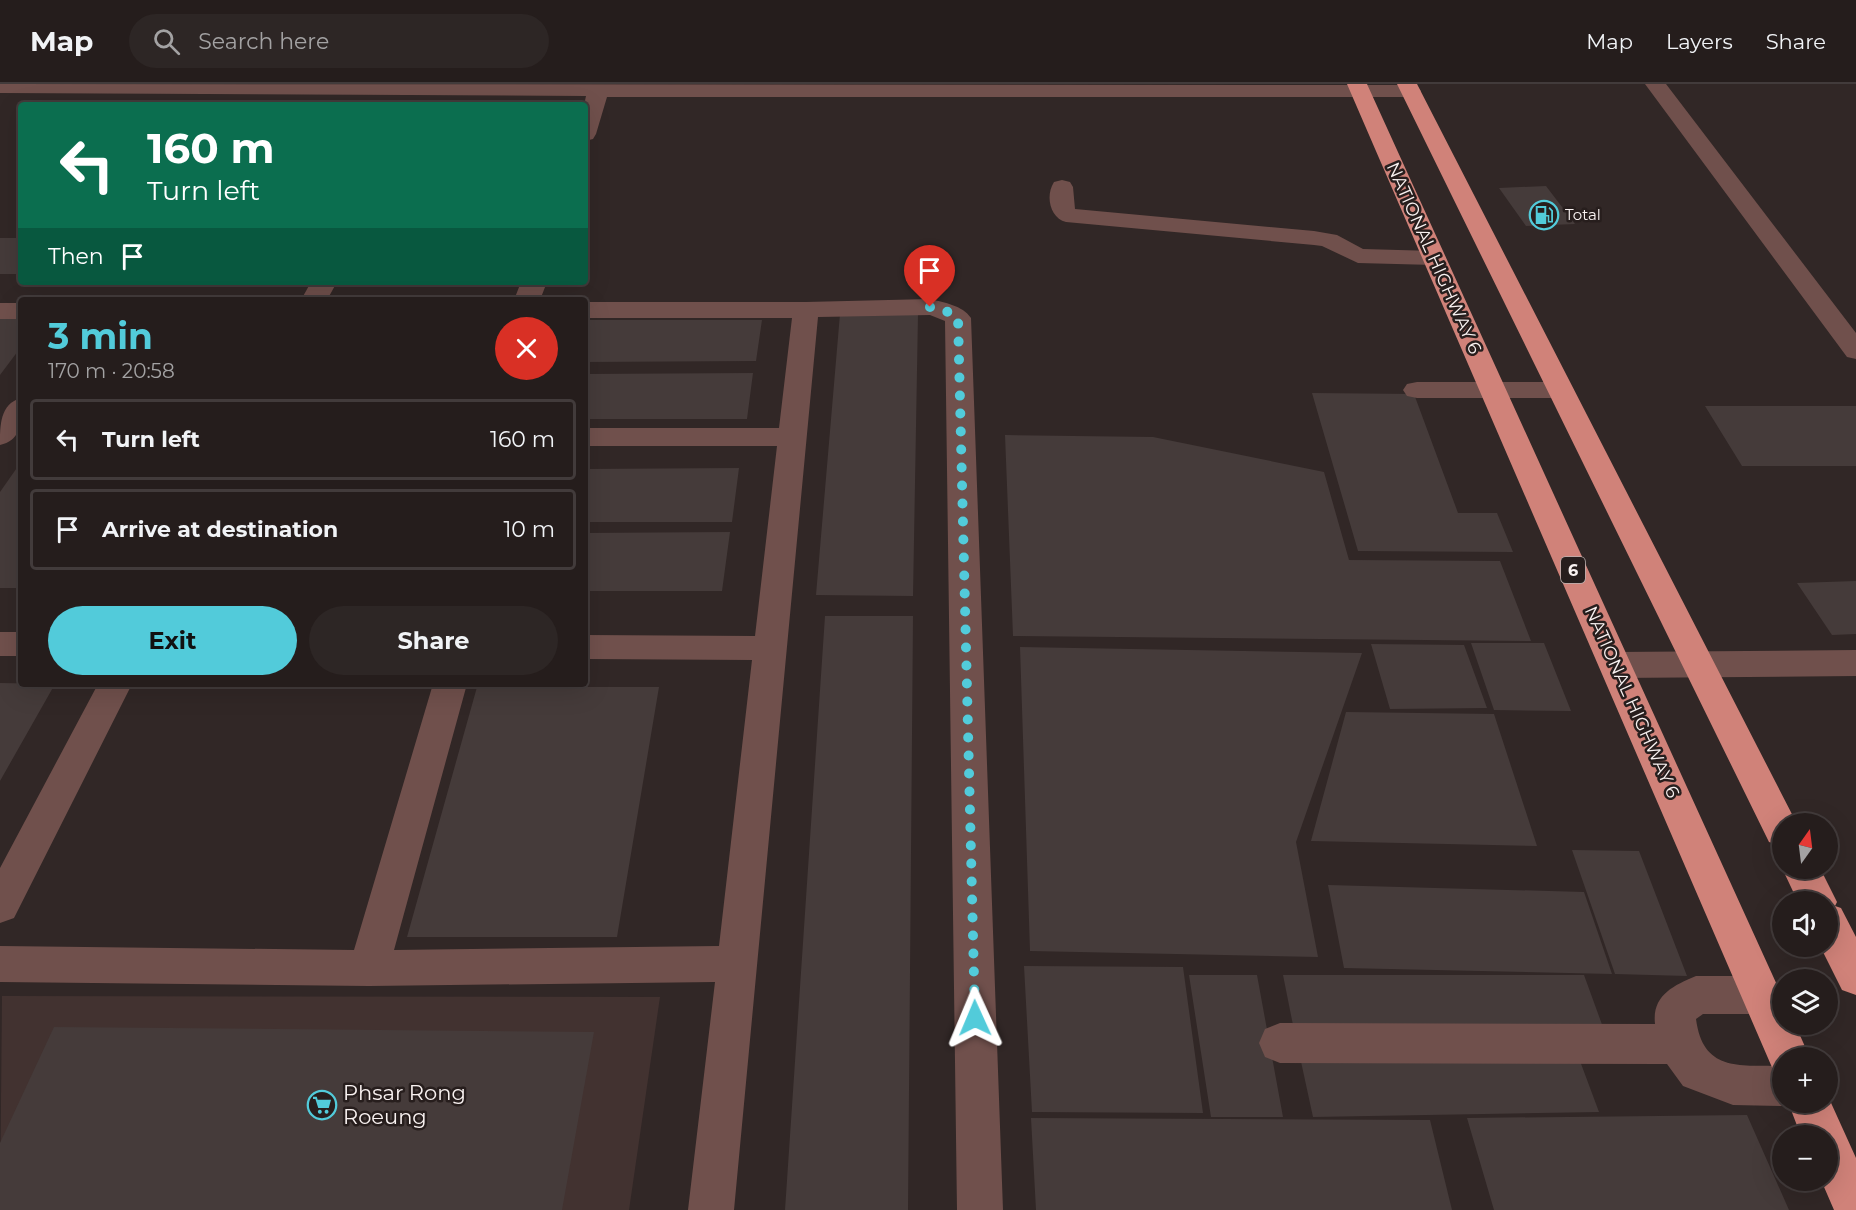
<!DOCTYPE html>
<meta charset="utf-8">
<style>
body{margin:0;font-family:Montserrat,sans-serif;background:#2d2625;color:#f1f3f6;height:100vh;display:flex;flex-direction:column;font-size:22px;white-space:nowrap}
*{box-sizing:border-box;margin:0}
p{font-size:20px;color:#a3a2a3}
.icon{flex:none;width:33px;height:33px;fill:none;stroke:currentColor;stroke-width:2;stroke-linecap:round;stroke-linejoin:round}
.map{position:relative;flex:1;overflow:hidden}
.side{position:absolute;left:18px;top:213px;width:570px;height:390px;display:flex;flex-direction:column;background:#251d1c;border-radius:6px;box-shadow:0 6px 24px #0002,0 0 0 2px #423b3b}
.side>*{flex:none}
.banner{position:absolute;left:18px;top:18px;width:570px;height:183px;border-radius:6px;box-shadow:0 6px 24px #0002,0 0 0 2px #423b3b;background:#0b6e4f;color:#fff;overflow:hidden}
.needle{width:39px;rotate:14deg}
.controls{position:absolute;left:1772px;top:729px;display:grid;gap:12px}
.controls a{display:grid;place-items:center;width:66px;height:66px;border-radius:50%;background:#251d1c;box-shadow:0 6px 24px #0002,0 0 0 2px #423b3b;font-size:30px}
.pin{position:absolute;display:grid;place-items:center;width:51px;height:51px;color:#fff;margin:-62px -26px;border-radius:50% 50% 50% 0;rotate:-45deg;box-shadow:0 0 6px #0007}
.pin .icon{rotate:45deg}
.me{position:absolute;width:66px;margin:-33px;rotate:359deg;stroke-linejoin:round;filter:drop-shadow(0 0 4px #0008)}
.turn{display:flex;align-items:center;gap:21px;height:126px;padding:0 30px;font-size:27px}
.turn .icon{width:78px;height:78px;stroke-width:2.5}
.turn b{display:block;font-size:42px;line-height:51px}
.then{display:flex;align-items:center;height:57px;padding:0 30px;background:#0003;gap:12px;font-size:22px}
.round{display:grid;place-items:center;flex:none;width:63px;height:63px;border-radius:32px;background:#2d2625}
.overview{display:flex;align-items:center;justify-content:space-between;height:102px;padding:0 30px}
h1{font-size:36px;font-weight:700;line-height:45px;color:#52cbda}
.button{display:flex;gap:12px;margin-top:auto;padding:12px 30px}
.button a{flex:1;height:69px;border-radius:36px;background:#52cbda;color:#111;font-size:24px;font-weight:700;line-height:69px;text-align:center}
.button a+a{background:#2d2625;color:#f1f3f6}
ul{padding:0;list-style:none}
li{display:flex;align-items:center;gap:18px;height:81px;margin:0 12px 9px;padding:0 18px;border:3px solid #423b3b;border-radius:6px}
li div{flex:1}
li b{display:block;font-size:22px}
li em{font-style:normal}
header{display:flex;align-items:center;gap:36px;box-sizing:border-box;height:84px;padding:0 30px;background:#251d1c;border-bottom:2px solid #423b3b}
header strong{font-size:28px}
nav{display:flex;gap:33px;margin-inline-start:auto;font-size:21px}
.search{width:420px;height:54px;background:#2d2625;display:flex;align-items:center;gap:15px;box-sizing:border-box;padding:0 21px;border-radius:33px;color:#a3a2a3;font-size:22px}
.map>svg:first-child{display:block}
.built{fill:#423230}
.building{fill:#453b3a}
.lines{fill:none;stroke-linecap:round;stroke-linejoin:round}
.minor{fill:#70504c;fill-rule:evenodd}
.highway{fill:#d08279;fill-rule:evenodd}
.route{stroke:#52cbda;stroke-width:10;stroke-dasharray:0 18}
.labels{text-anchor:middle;stroke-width:5;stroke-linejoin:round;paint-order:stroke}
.far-poi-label{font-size:15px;fill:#f9f2f1;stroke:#271e1d;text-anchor:start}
.shield{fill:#271e1d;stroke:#bab2b1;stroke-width:1.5}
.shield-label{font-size:16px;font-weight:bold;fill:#f9f2f1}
.street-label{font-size:18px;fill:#f9f2f1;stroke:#271e1d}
.near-poi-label{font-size:21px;fill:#f9f2f1;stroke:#271e1d;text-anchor:start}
</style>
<header>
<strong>Map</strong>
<div class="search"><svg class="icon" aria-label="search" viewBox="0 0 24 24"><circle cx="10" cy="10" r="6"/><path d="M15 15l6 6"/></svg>Search here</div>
<nav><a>Map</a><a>Layers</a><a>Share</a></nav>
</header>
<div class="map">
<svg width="1856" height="1126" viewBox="0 0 1856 1126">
<rect width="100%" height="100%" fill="#312726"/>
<path class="built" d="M2 912 660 913 629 1126H0Z"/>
<path class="building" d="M1546 102 1575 140 1526 142 1499 104Z
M0 154H21V190H0Z
M0 230H21V263L0 291Z
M840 230H918L913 512 816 511Z
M585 236H762L756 277 585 278Z
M753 289 747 335H585V290Z
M1312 309 1414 310 1458 429H1497L1513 468 1358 467Z
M1705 322H1856V382H1742Z
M1005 351 1153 353 1324 388 1349 476 1500 477 1531 557 1013 552Z
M21 378V501L19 504H0V408Z
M739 384 732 438H585V385Z
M730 448 722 507H585V449Z
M1856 497V550L1832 551 1797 499Z
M825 532H913L908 1126H785Z
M1471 559H1544L1571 627 1494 626Z
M1371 560 1464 561 1487 624 1390 625Z
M1020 563 1362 569 1296 758 1318 873 1030 867Z
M0 599 55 600 0 697Z
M477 603H659L617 853H407Z
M1346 628 1494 630 1537 762 1311 757Z
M1572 766 1639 767 1687 892 1615 890Z
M1328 801 1584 808 1612 890 1344 884Z
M1024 882 1183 883 1203 1029 1032 1028Z
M1189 891H1257L1283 1033H1211Z
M1283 891H1584L1604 946H1294Z
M54 943 594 948 562 1126H0V1059Z
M1577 969 1599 1028 1313 1033 1300 973Z
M1747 1031 1789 1126H1494L1467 1034Z
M1031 1034 1430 1036 1452 1126H1036Z"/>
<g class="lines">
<path class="minor" d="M0 0 1411 1 1418 3 1421 7 1418 11 1411 13H607L596 50 593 55 585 57 584 21 586 12 0 9Z
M1645 0H1666L1856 249V275L1847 273Z
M1062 96 1070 98 1073 103 1075 125 1314 147 1337 151 1363 165 1434 167 1443 169 1446 174 1443 179 1434 181 1358 179 1322 162 1314 161 1066 138C1050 134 1045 112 1054 98Z
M311 198H337L327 216H301Z
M521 198H547L540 216H514Z
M930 215C945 219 962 221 971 234L1003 1126H957L945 237 930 231 818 233 734 1126H688L715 898 369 902 0 898V862L354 866 433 600H467L394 866 719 862 752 576 585 575V551L755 552 777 362H585V344H779L792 234H585V218H806Z
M0 219H21V235H0Z
M1417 298H1560L1570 300 1574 306 1570 312 1560 314H1417L1407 312 1403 306 1407 300Z
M21 314C21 335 24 355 0 361 0 341 0 320 21 314Z
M0 548H21V572H0Z
M1856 566V592L1616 594 1604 590 1599 581 1604 572 1616 568Z
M98 600H132L14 834 0 839V784Z
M1696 892H1761L1775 898 1781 911 1775 924 1761 930H1703L1696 935C1703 988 1739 981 1782 982V1018H1792L1782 1022 1733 1021 1683 1002 1667 980 1280 979 1265 973 1259 959 1265 945 1280 939 1655 940C1652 912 1672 902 1696 892Z"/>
<path class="highway" d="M1347 0H1367L1782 912V940H1795L1810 974H1782V991L1774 988Z
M1397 0H1417L1795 736 1797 740H1782V762L1769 758Z
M1782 784H1820L1837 818 1835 822 1841 824 1856 853V911L1842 906 1820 862H1827V818H1798Z
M1827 1010 1856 1074V1126H1834L1821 1096H1827V1052H1801L1788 1018H1827Z"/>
</g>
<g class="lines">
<path class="route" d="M930 223 946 227 958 234 975 934"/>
</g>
<defs>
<g id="fuel-ring" transform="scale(1.5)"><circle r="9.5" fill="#271e1d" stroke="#52cbda" stroke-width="1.5"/><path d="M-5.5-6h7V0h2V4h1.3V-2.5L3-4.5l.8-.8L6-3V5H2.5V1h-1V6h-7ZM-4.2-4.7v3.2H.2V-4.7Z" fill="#52cbda"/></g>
<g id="supermarket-ring" transform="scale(1.5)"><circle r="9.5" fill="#271e1d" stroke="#52cbda" stroke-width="1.5"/><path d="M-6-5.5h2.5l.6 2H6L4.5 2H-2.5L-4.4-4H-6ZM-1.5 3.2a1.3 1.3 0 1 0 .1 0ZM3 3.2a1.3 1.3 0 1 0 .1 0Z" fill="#52cbda"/></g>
</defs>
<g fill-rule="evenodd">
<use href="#fuel-ring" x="1544" y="131"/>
<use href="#supermarket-ring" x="322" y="1021"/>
</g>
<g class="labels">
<g class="far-poi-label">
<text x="1565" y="136">Total</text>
</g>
<rect class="shield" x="1561" y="473" width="24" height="26" rx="4.5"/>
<g class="shield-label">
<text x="1573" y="492">6</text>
</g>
<g class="street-label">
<text transform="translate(1434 174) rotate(66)" y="6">NATIONAL HIGHWAY 6</text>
<text transform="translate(1632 618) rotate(66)" y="6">NATIONAL HIGHWAY 6</text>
</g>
<g class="near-poi-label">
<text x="343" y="1016">Phsar Rong<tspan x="343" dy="24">Roeung</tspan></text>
</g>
</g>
</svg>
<div class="controls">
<a><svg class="needle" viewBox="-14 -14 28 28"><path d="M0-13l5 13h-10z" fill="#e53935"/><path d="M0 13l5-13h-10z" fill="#a3a2a3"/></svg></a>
<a><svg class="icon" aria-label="sound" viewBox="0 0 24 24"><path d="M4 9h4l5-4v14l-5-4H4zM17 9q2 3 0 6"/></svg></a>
<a><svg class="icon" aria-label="layers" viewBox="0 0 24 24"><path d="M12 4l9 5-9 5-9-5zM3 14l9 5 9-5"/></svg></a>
<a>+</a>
<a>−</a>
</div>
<div class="pin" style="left:930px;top:223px;background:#d93025"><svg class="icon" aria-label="arrive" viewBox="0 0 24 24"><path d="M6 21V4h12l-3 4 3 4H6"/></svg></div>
<svg class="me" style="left:975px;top:934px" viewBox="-20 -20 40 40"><path d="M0-17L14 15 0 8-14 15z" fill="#52cbda" stroke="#fff" stroke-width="4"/></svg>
<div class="banner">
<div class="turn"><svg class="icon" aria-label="left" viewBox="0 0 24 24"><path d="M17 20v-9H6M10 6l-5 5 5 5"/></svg><div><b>160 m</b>Turn left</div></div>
<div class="then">Then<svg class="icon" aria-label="arrive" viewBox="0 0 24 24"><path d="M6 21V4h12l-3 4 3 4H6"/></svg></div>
</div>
<section class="side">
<div class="overview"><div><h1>3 min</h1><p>170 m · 20:58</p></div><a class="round" style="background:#d93025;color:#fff"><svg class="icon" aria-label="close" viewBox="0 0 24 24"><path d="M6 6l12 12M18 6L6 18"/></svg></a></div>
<ul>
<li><svg class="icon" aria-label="left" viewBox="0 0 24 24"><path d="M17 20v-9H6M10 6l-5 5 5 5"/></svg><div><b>Turn left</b></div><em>160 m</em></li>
<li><svg class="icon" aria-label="arrive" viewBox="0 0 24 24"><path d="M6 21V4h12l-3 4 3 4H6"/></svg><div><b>Arrive at destination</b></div><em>10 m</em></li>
</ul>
<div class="button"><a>Exit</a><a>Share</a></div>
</section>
</div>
